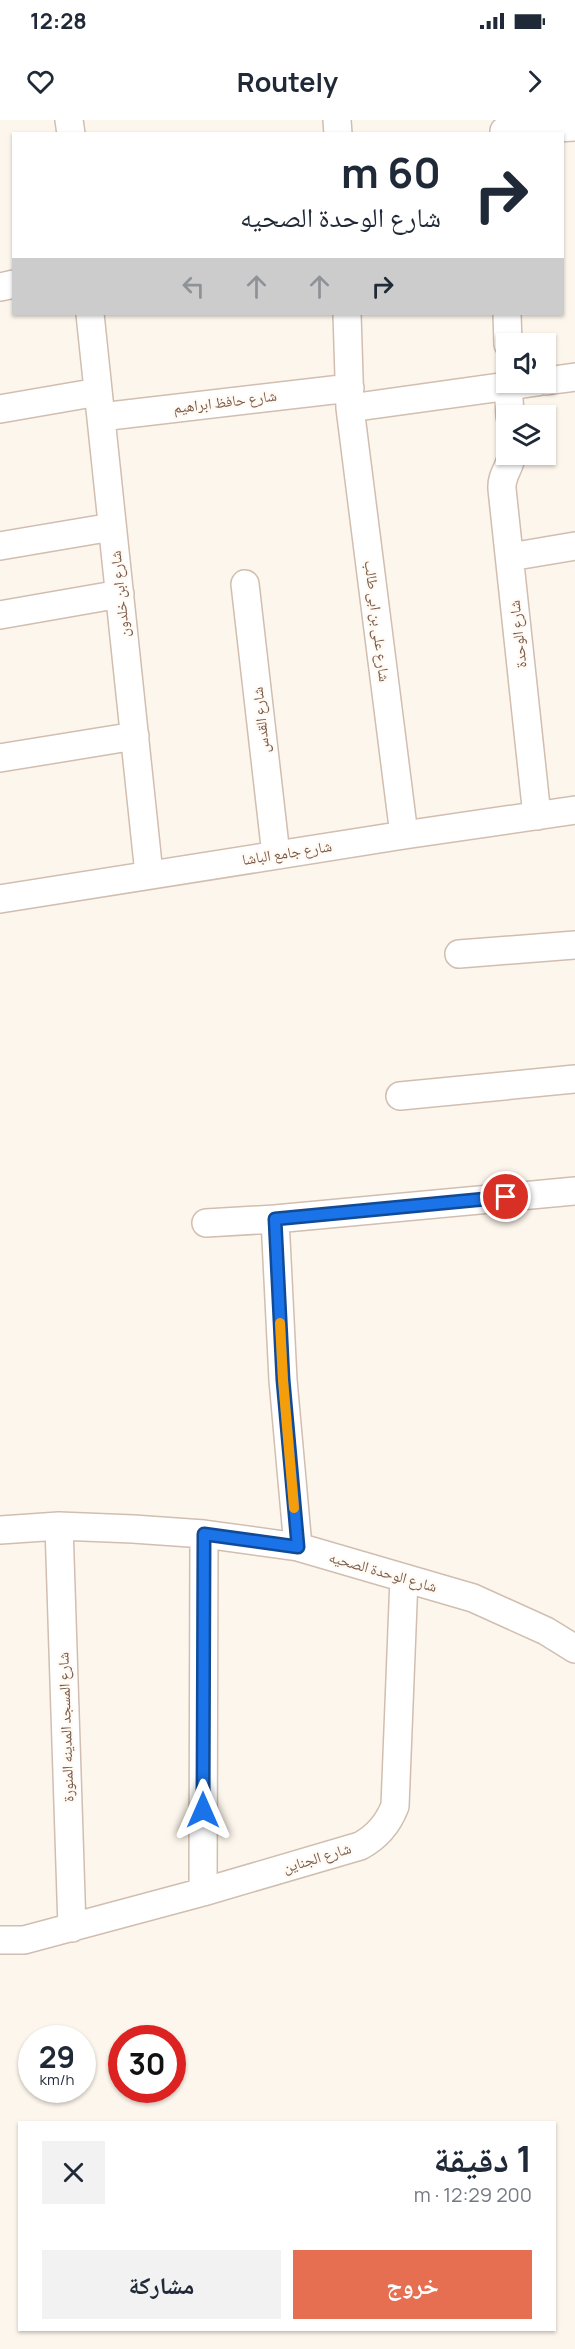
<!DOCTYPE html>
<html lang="ar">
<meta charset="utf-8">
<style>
body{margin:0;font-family:Manrope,"Noto Naskh Arabic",sans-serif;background:#f2f2f3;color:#1f2937;direction:rtl;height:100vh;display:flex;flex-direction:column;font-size:22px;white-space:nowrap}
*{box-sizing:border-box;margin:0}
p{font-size:20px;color:#747a83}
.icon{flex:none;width:33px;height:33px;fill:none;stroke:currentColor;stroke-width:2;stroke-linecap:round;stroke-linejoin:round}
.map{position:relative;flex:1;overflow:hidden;direction:ltr}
.side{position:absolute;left:18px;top:2001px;width:538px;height:210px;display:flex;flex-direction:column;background:#fff;border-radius:0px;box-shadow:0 2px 4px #0004;direction:rtl}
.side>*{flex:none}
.banner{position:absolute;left:12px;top:12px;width:552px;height:183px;border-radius:0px;box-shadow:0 2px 4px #0004;direction:rtl;background:#fff;color:#1f2937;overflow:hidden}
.tools{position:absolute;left:496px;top:213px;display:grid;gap:12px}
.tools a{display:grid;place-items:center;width:60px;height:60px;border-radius:0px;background:#fff;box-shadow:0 2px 4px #0004;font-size:30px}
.speed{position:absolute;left:18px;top:1905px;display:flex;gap:12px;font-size:30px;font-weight:700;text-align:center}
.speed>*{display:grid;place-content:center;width:78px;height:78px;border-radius:50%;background:#fff;box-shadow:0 2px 4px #0004;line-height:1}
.speed small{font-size:15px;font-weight:400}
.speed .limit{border:9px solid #d22;background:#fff;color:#111}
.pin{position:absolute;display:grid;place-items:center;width:51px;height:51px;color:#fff;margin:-26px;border:3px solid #fff;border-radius:50%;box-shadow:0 2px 6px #0007}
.me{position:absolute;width:66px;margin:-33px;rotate:0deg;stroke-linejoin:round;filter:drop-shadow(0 0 4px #0008)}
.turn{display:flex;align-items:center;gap:21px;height:126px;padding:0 24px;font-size:27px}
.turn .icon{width:78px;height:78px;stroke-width:2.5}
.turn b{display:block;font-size:42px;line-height:51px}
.lanes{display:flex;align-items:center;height:57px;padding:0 24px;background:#0003;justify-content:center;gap:30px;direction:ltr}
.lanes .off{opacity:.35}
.round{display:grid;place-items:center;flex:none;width:63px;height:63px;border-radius:0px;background:#f2f2f3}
.head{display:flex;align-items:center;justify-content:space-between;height:102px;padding:0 24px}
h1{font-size:36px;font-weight:700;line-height:45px}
.cta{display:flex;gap:12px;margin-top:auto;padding:12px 24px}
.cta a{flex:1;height:69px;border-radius:0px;background:#e76f51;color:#fff;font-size:24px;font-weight:700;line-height:69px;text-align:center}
.cta a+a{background:#f2f2f3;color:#1f2937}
.status{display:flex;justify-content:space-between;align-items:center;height:42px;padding:0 30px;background:#fff;direction:ltr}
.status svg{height:16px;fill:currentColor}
header{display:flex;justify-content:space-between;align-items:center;height:78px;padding:0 24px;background:#fff;font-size:27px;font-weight:700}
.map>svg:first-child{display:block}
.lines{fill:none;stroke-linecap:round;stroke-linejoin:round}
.minor-casing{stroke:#d1beb0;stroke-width:30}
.minor{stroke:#fff;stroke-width:27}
.route-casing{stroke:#114b97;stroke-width:15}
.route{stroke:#1a73e8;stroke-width:10}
.slow{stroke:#f59e0b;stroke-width:10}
.labels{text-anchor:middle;stroke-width:4.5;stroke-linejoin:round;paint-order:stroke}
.street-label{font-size:15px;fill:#7a5c4d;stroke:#fffaf3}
</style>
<div class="status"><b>12:28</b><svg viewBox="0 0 49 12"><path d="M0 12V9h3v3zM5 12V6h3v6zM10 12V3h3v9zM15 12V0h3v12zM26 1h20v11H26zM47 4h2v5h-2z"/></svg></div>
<header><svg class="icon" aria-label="forward" viewBox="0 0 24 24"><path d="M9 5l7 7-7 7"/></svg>Routely<svg class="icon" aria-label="heart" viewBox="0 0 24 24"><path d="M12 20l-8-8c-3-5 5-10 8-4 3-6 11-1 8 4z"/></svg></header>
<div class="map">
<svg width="575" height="2229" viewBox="0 0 575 2229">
<rect width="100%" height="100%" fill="#fdf6ec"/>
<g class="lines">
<g class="minor-casing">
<path id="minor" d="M69 0 71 14
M337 0 338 14
M504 11 575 7
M0 167 14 164
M90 194 149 754
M347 194 350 288 404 715
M507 194 508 224
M546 261 575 257
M508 262 510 296
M350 288 537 262
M0 289 98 272
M101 297 350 268
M512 334C510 348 501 355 502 369L537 696
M0 426 112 407
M510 437 575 426
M245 464 276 735
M0 495 120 474
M0 638 135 616
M0 779 404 715 575 690
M459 834 575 825
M400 976 575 959
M275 1099 283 1260 298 1427
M206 1103 275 1099 575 1071
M59 1406 72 1808
M0 1410 59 1406 133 1409 204 1414 298 1427 473 1478 546 1511 575 1529
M203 1772 204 1414
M0 1820H24L203 1772 360 1726C377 1717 388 1704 395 1686L404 1458"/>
</g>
<use href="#minor" class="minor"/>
</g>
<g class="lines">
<g class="route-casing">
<path id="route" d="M203 1690 204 1414 298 1427 283 1260 275 1099 506 1077"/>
</g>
<use href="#route" class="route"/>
<path class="slow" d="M280 1203 283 1260 294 1388"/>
</g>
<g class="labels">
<g class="street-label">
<text transform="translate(225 282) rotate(-7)" y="5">شارع حافظ ابراهيم</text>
<text transform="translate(120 474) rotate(-96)" y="5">شارع ابن خلدون</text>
<text transform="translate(377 501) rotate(83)" y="5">شارع على بن ابى طالب</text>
<text transform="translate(518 514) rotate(-96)" y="5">شارع الوحدة</text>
<text transform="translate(261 600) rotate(-96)" y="5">شارع القدس</text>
<text transform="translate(287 733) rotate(-9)" y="5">شارع جامع الباشا</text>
<text transform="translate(383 1452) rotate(16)" y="5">شارع الوحدة الصحيه</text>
<text transform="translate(66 1607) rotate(-92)" y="5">شارع المسجد المدينه المنورة</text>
<text transform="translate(317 1738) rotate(-17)" y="5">شارع الجناين</text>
</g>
</g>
</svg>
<div class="tools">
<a><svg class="icon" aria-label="sound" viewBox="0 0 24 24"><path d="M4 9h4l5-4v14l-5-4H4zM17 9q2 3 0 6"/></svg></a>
<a><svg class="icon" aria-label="layers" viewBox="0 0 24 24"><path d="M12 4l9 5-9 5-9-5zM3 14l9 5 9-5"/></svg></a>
</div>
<div class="speed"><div>29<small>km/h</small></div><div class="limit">30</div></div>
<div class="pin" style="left:506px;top:1077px;background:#d93025"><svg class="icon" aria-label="arrive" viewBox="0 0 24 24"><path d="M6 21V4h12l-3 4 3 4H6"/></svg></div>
<svg class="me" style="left:203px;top:1690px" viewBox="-20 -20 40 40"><path d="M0-17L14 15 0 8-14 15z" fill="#1a73e8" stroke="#fff" stroke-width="4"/></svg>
<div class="banner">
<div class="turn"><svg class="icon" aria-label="right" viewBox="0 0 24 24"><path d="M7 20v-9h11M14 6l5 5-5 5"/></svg><div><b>60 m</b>شارع الوحدة الصحيه</div></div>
<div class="lanes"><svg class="icon off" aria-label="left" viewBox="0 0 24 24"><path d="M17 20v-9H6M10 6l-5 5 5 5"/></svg><svg class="icon off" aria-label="ahead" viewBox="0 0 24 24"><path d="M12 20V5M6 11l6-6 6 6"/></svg><svg class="icon off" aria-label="ahead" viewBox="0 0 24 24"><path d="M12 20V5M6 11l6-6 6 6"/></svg><svg class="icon" aria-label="right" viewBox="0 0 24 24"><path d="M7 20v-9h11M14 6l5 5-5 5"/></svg></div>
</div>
<section class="side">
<div class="head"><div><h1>1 دقيقة</h1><p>200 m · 12:29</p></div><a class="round"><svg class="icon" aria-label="close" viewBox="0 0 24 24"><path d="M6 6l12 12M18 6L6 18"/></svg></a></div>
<div class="cta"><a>خروج</a><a>مشاركة</a></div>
</section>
</div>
